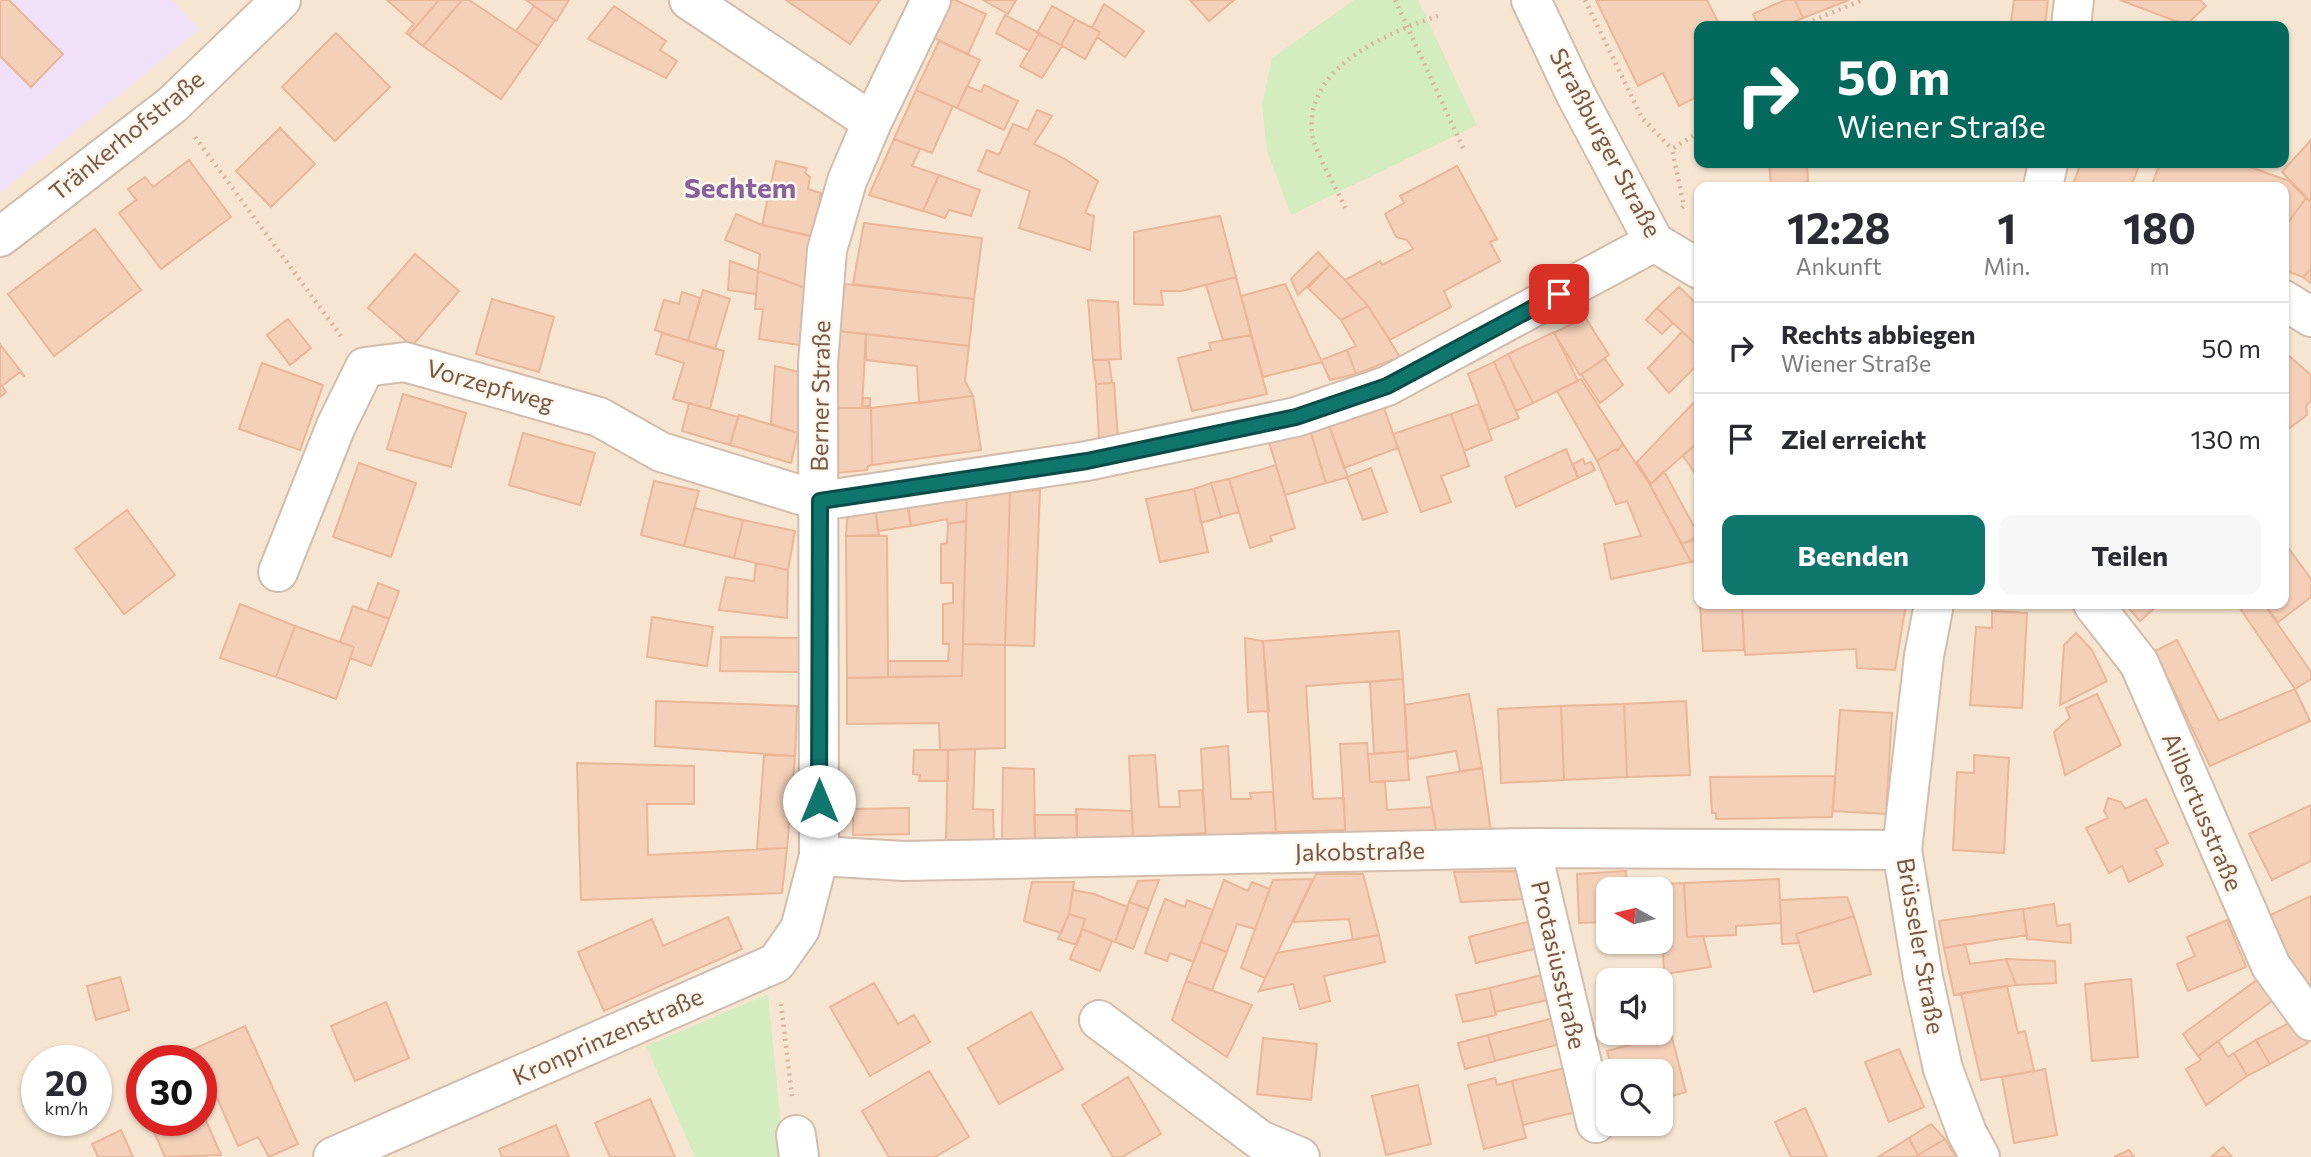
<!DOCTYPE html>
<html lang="de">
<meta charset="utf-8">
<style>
body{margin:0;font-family:Commissioner,sans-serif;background:#f7f7f7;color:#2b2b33;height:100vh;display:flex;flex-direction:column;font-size:26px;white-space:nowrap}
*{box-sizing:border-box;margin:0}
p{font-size:23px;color:#7c7c81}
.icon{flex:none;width:38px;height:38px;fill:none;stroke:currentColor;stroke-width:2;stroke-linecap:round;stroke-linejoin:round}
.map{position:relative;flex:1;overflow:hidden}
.sheet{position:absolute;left:1694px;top:182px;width:595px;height:427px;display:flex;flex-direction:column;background:#fff;border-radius:14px;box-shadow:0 2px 5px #0004}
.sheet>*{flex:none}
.banner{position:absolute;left:1694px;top:21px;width:595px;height:147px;border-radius:14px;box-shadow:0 2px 5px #0004;background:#00695c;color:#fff;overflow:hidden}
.needle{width:46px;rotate:278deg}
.tools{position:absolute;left:1596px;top:877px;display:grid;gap:14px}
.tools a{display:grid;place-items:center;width:77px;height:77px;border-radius:14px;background:#fff;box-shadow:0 2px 5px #0004;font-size:35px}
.speed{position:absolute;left:21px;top:1045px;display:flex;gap:14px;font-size:35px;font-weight:700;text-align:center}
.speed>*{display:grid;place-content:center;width:91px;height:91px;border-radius:50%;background:#fff;box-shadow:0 2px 5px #0004;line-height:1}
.speed small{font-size:18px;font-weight:400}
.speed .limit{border:10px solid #d22;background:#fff;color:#111}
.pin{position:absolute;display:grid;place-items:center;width:60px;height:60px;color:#fff;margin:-30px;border-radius:14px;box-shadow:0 4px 10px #0006}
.me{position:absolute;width:77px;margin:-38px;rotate:0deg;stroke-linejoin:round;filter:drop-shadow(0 0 5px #0008)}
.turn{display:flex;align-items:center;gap:24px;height:147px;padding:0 28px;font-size:32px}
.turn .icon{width:91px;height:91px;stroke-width:2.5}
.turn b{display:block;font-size:49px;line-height:60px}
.eta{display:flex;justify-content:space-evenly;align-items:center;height:119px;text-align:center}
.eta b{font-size:42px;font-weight:700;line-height:49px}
.action{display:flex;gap:14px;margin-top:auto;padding:14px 28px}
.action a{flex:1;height:80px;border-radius:14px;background:#0f766e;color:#fff;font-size:28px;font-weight:700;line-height:80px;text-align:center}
.action a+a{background:#f7f7f7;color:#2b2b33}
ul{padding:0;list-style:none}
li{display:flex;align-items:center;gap:21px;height:91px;padding:0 28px;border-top:2px solid #e1e1e2}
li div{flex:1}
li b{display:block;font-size:26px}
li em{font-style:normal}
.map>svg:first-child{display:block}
.residential{fill:#f6e5d1;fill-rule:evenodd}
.education{fill:#f0e0fa}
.green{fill:#d3edc0}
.building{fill:#f5d0b9;stroke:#e9b698;stroke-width:2}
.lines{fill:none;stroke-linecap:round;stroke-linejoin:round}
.minor-casing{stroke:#d2bcab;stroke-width:42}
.path{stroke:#dab39c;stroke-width:4.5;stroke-dasharray:2 5;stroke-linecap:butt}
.minor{stroke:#fff;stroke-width:38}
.route-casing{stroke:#0a4d48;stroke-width:18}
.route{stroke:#0f766e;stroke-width:12}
.labels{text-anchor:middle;stroke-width:5;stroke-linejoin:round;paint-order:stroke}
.street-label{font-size:24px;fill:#785847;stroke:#fff7eb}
.quarter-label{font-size:28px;font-weight:bold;fill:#88629c;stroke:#fff7eb}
</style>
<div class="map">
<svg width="2311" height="1157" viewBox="0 0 2311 1157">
<rect width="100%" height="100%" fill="#fef3e3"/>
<path class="residential" d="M0 0H2311V1157H0ZM1699 26H2284V163H1699ZM1699 187H2284V604H1699ZM1608 889H1661V942H1608ZM1608 980H1661V1032H1608ZM37 1060H96V1120H37ZM142 1060H201V1120H142ZM1608 1071H1661V1124H1608Z"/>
<path class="education" d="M0 0H172L200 29 0 193Z"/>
<path class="green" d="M1354 0H1418L1477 125 1291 215 1267 151 1262 105 1272 58Z
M768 994 784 1157H695L646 1046Z"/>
<path class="building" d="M0 0H9L63 54 31 87 0 56Z
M387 0H439L409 35 406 33 414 24Z
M439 0H462L423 46 409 35Z
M462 0H469L538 46 501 99 423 46Z
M526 0H569L556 21Z
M786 0H880L850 44Z
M948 0H955L986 14 968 54 932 37Z
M983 0H1016L1008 14Z
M1190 0H1234L1209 21Z
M1596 0H1707L1720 26H1699V96L1679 106 1663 73 1638 86Z
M1785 0H1795L1803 18 1785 26H1758L1753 14Z
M1795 0H1849L1803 18Z
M2014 0H2048L2045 26 2011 22Z
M2120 0H2200L2206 6 2186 25Z
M1104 4 1144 31 1125 57 1097 37 1100 32 1092 28Z
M534 6 555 20 538 46 516 31Z
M614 6 666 41 660 50 677 61 666 78 588 39Z
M1052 6 1075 19 1061 45 1037 33Z
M1005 15 1039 33 1029 51 996 33Z
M1075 19 1100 32 1085 59 1061 45Z
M336 33 390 87 335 141 282 87Z
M1039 33 1062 46 1042 78 1020 66Z
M939 41 980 60 957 108 916 90Z
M984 85 1018 101 1004 130 957 108 967 86 981 92Z
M916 90 953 106 932 153 894 139Z
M1037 110 1052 116 1034 144 1065 159 1098 181 1085 213 1094 216 1090 250 1019 228 1030 191 978 171 987 150 999 155 1013 124 1028 130Z
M280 128 315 164 271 207 236 171Z
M894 139 920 149 912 166 939 175 923 211 869 195Z
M2311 140V202L2282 172Z
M189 160 231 217 161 269 119 213 136 200 128 189 145 177 153 187Z
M776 161 807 168 805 173 810 177 808 189 821 193 813 237 762 225Z
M1769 163H1807L1808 182 1771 186Z
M2081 163H2140L2131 187H2072Z
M2160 163H2239L2289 181 2306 198 2284 228V187H2151Z
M1457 166 1497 239 1490 242 1500 261 1444 291 1451 307 1390 340 1368 306 1345 280 1380 261 1382 265 1413 249 1407 240 1396 237 1385 214 1404 203 1400 196Z
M939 175 980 190 971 216 949 210 945 218 923 211Z
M2306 198 2311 202V269L2303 277 2284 270V228Z
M736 214 762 225 812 236 806 288 758 271 760 254 725 240Z
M1220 216 1236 277 1182 291H1161L1163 305 1134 304V232Z
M864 223 982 238 974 299 853 284Z
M95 229 141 290 54 356 8 294Z
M1318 252 1330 265 1298 295 1291 279Z
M415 254 459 291 412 346 368 308Z
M730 261 758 271 756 294 728 290Z
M1330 265 1345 280 1368 306 1341 320 1308 288Z
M2311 269V283L2303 277Z
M758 271 805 288 800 345 759 339 763 309H755Z
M1236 277 1251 335 1223 340 1206 285Z
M845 284 974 299 969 346 838 331Z
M1285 284 1322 362 1263 377 1241 296Z
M1679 287 1699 306V347L1657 308Z
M703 290 730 299 715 349 688 341Z
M682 292 700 298 688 341 655 330 664 300 679 304Z
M492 299 554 317 539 372 476 354Z
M1088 300 1118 302 1121 359 1093 360Z
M1368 306 1400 357 1356 374 1347 350 1356 346 1341 320Z
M1657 308 1673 323 1662 334 1646 320Z
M1585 317 1609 355 1580 375 1554 333Z
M288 319 311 348 290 365 267 335Z
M838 331 866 334 862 408H837Z
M1554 332 1578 381 1533 403 1508 354Z
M1682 332 1699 347V363L1669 393 1648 368Z
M662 333 724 351 710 409 673 399 684 363 656 354Z
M866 334 969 346 965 381 973 396 919 403 917 366 866 360Z
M1251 335 1267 394 1192 411 1178 358 1211 350 1209 343Z
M0 344 25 377 20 372 2 386 6 392 0 397Z
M1347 350 1356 374 1330 380 1321 360Z
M1508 354 1533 403 1516 411 1494 362Z
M2289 356 2311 375V401L2306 406 2307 415 2287 430 2284 427V363Z
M1605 359 1623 385 1600 403 1581 374Z
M1093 360H1109L1112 383 1096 384Z
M1494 362 1519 418 1489 430 1468 374Z
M262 363 323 385 300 450 239 429Z
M775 366 799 372 798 433 771 424Z
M1581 379 1623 444 1617 451 1616 449 1597 461 1557 391Z
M1114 383 1118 438 1099 440 1096 384Z
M403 394 466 413 451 467 387 449Z
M973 396 981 450 872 465 871 408Z
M1699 397V441L1651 484 1637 462Z
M863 398H870V406H862Z
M689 403 738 417 730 445 682 431Z
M1479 404 1492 440 1464 451 1451 414Z
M1383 405 1398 448 1344 468 1329 425Z
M837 408H871L872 465 868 466 867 470 836 473Z
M1451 414 1469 466 1441 476 1451 502 1421 512 1393 434Z
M739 415 798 433 791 463 730 445Z
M1329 425 1348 477 1326 483 1310 430Z
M1310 430 1326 483 1285 495 1269 442Z
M523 433 595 453 580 505 509 485Z
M1623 444 1650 485 1691 562 1611 579 1604 544 1641 536 1627 501 1616 504 1597 461 1616 449 1617 451Z
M1696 444 1699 448V479L1683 456Z
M1566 449 1578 478 1516 507 1505 477Z
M1583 459 1585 464 1591 462 1595 470 1578 478 1573 464Z
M359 463 416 483 391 557 333 537Z
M1276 465 1295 528 1270 536 1272 541 1250 548 1229 479Z
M1371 468 1387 512 1363 520 1347 477Z
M1664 471 1699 536 1682 544 1650 485Z
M1229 479 1239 512 1221 517 1211 483Z
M654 481 699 491 684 546 641 535Z
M1211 483 1221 517 1201 523 1194 489Z
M967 489 966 521 948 524 947 519 911 526 907 499Z
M967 489 1010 492 1005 645 963 644Z
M1194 489 1208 552 1160 562 1146 499Z
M1040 490 1034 646 1005 645 1010 492Z
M907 505 911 526 878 531 875 509Z
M694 508 743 520 734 558 684 546Z
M875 509 879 535 846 536 847 519 852 513Z
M127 510 175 575 124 614 75 549Z
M743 520 795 531 788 570 734 558Z
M966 521 962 676 888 677V661H948L949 644H943V604L953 603V583H941V544L947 543 948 524Z
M846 536H887L888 677 847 678Z
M1699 538V560L1691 562 1682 544Z
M2284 542 2311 579V597L2278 622 2264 604H2284Z
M756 563 788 570 787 618 719 610 726 577 754 581Z
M378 583 399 591 389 619 368 611Z
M240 604 295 626 276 677 220 658Z
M1700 604H1742L1744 650 1703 651Z
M1742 604H1906L1895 670 1857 668 1856 649 1745 655Z
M2125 604H2159L2140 621Z
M2237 604H2264L2311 672V679L2295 689Z
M353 606 389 619 371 666 350 658 354 647 340 642Z
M1992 611 2027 613 2022 708 1970 705 1976 627 1992 628Z
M652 617 713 627 707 666 647 657Z
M295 626 354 647 336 699 276 677Z
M1399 631 1403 679 1306 686 1313 799 1344 798 1345 830 1276 832 1263 641Z
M2076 633 2092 650 2107 681 2060 705 2064 645Z
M721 637 802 638V672L720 671Z
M1245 638 1263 641 1269 711 1248 712Z
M2177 640 2219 721 2295 689 2310 721 2210 766 2155 651Z
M963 644 1005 645V748L940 750 939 723 847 724V678L962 676Z
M1403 679 1407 751 1374 754 1370 682Z
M1469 694 1482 768 1460 771 1456 751 1408 759 1405 705Z
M2097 694 2121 745 2065 775 2054 732 2070 718 2066 708Z
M656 701 797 706 795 756 655 746Z
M1686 701 1690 775 1627 777 1624 704Z
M1624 704 1627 777 1564 780 1561 706Z
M1561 706 1564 780 1501 783 1498 709Z
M1840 710 1892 713 1886 814 1833 811Z
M1367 743 1370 782 1385 781 1387 810 1432 807 1436 831 1346 841 1340 744Z
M1228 746 1231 799H1251L1250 793 1273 792 1276 832 1234 834V838L1206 841 1201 749Z
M975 749 973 809 993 810 994 842 946 840 948 750Z
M914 750H948V781H919L920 775 913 774Z
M1407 751 1409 780 1370 782 1368 754Z
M764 755 795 756 787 848 757 849Z
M1155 755 1159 807H1180L1179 791 1202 790 1206 833 1133 837 1129 756Z
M1974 755 2009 758 2004 853 1953 850 1957 772 1974 773Z
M577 763 694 766V804H647L648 855 787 848 782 893 581 900Z
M1003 768 1034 769 1035 840 1002 839Z
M1482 768 1491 832 1436 831 1427 777Z
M1835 776 1832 817 1716 819V813H1712L1710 777Z
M2108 798 2121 802 2125 809 2146 799 2168 843 2155 849 2163 865 2129 882 2122 866 2109 873 2086 828 2108 818 2104 811Z
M2311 805V861L2272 880 2249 834Z
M909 808V834L853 835V809Z
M1076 809 1132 811 1133 840 1077 839Z
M1034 815H1077V839L1035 840Z
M1518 871 1526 899 1461 902 1454 872Z
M1626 871 1627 889H1608V922L1579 923 1577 874Z
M1316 874H1363L1379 935 1353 940 1349 919 1293 922Z
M1313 879 1265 978 1241 968 1273 880Z
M1779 879 1781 923 1736 926V935L1687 937 1684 883Z
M1159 880 1148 909 1129 902 1138 881Z
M1224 880 1248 891 1252 882 1270 889 1255 929 1237 924 1227 952 1201 942Z
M1032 882H1074L1069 914 1061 933 1024 921Z
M1684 883 1687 937 1703 936 1711 967 1664 974 1660 884Z
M1073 890 1094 894 1128 907 1115 942 1082 929 1085 919 1069 914Z
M2311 896V995L2264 918Z
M1847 897 1854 916 1796 934 1799 943 1782 944 1780 900Z
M1165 899 1185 907 1187 900 1213 910 1194 962 1170 953 1167 961 1145 953Z
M1129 902 1148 909 1133 949 1115 942Z
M2054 904 2057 926 2070 924 2071 943 2027 939 2023 909Z
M2023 909 2027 935 1944 948 1939 921Z
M1069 914 1085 919 1077 945 1058 939Z
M1854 916 1871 974 1814 992 1796 934Z
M728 917 742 949 604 1011 578 952 652 919 663 946Z
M2227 920 2246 967 2188 991 2177 964 2195 956 2187 937Z
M1531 921 1538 948 1476 963 1469 937Z
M1082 929 1112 941 1100 971 1070 959Z
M1379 935 1385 962 1324 976 1330 1001 1300 1009 1293 984 1259 991 1277 953Z
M1201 942 1227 952 1212 990 1186 981Z
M1965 944 1970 964 2006 959 2016 985 1954 995 1944 948Z
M2006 959 2055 961 2056 983 2016 985Z
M1546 974 1552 999 1495 1012 1490 988Z
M120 977 129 1010 96 1020 87 986Z
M2261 977 2276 998 2198 1056 2183 1034Z
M2131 979 2138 1057 2092 1061 2085 984Z
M1186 981 1252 1005 1227 1057 1172 1020Z
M874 983 898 1024 914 1015 930 1042 870 1076 830 1007Z
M2007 986 2018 1033 2025 1031 2034 1071 1981 1080 1961 993Z
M1490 988 1496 1015 1463 1022 1456 995Z
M386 1002 409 1058 355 1081 331 1026Z
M1031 1012 1063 1069 999 1104 968 1048Z
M1554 1018 1560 1044 1495 1061 1488 1035Z
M2293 1021 2308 1043 2270 1064 2256 1040Z
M245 1026 298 1144 269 1157 258 1137 238 1146 210 1082 201 1085V1060H188L185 1053Z
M1671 1034 1686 1092 1661 1099V1071H1613L1607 1051Z
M1488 1035 1495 1061 1465 1069 1458 1043Z
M1263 1038 1317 1044 1311 1100 1257 1094Z
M2256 1040 2270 1064 2247 1076 2234 1053Z
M2218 1041 2228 1057 2234 1053 2247 1076 2206 1105 2186 1069 2201 1060 2198 1056Z
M1899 1049 1924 1107 1889 1122 1865 1062Z
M1569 1067 1580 1111 1523 1125 1512 1081Z
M2045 1069 2057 1135 2014 1143 2002 1077Z
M929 1071 969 1137 935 1157H889L862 1111Z
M1128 1077 1161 1134 1122 1157H1113L1082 1105Z
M1495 1078 1497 1085 1512 1081 1526 1138 1484 1149 1468 1085Z
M1418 1085 1431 1144 1386 1155 1372 1096Z
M650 1099 675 1157H610L595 1123Z
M1805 1108 1827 1157H1791L1775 1122Z
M96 1109 101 1118 70 1132 65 1120H96Z
M201 1109 221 1155 165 1157 153 1130 177 1120H201Z
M1931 1124 1945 1139 1918 1155 1909 1138Z
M556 1125 569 1157H502L499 1149Z
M121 1130 133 1157H98L92 1144Z
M1909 1138 1918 1155 1915 1157H1878Z
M1945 1139 1956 1157H1915L1918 1155Z
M2223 1147 2232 1157H2211Z
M2129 1150 2134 1157H2114Z"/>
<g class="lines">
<g class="minor-casing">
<path id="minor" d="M689 0 872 122
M1531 0 1576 95 1654 242 1699 269
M2071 26 2074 0
M2043 187 2048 163
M0 237 172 105 281 0
M2284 300 2311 317
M278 572 336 426 365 367 405 362 599 417 661 452 820 501 1087 461 1296 417 1387 386 1654 242
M1934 604 1924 656 1902 850 1923 977 1943 1069 1967 1133 1980 1157
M2093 604 2139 663 2271 966 2311 1021
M1531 848 1596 1123
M819 856 904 861 1531 848 1902 850
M1099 1020 1260 1140 1300 1157
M796 1135 799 1157
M333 1157 776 963 800 929 819 856 818 363 827 250 847 181 872 122 931 0"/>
</g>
<path class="path" d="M1395 0 1463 148
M1585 0 1642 118 1672 149
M1800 26 1862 0
M1698 101 1699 104
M195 137 341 336
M1345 208C1338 190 1314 151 1312 134 1304 66 1389 32 1441 15
M1682 208 1684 206 1672 149 1699 132
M781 1004 792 1096"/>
<use href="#minor" class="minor"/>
</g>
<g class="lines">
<g class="route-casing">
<path id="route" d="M819 801 820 501 1087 461 1296 417 1387 386 1559 294"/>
</g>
<use href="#route" class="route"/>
</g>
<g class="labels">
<g class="street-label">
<text transform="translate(127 136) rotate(-39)" y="8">Tränkerhofstraße</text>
<text transform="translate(1605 143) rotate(62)" y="8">Straßburger Straße</text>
<text transform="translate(490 386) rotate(16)" y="8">Vorzepfweg</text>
<text transform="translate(821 396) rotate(-89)" y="8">Berner Straße</text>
<text transform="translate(2202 812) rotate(67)" y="8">Ailbertusstraße</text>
<text transform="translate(1360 852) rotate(-1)" y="8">Jakobstraße</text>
<text transform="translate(1920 946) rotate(80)" y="8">Brüsseler Straße</text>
<text transform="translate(1558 965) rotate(77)" y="8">Protasiusstraße</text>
<text transform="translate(608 1037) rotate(-24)" y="8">Kronprinzenstraße</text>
</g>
<g class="quarter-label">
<text x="740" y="198">Sechtem</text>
</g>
</g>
</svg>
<div class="tools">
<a><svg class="needle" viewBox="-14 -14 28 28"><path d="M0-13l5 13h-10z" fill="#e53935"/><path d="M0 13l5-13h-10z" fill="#7c7c81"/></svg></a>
<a><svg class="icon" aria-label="sound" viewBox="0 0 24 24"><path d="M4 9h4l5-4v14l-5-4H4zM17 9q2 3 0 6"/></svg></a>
<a><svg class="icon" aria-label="search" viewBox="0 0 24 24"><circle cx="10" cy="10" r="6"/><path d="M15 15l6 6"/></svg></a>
</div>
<div class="speed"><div>20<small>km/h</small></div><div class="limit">30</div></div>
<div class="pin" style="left:1559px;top:294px;background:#d93025"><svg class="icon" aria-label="arrive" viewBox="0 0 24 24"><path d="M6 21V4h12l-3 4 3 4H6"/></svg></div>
<svg class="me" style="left:819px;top:801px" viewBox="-20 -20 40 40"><circle r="19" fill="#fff"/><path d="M0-13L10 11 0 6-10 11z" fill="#0f766e"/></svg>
<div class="banner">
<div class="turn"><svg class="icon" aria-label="right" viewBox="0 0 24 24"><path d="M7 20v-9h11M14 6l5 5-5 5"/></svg><div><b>50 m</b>Wiener Straße</div></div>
</div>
<section class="sheet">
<div class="eta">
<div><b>12:28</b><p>Ankunft</p></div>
<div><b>1</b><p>Min.</p></div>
<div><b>180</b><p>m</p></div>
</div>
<ul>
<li><svg class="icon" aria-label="right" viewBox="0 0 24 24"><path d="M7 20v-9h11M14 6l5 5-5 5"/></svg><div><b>Rechts abbiegen</b><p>Wiener Straße</p></div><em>50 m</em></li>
<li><svg class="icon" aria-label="arrive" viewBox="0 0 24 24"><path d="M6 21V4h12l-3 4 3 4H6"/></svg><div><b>Ziel erreicht</b></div><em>130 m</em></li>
</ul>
<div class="action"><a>Beenden</a><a>Teilen</a></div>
</section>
</div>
